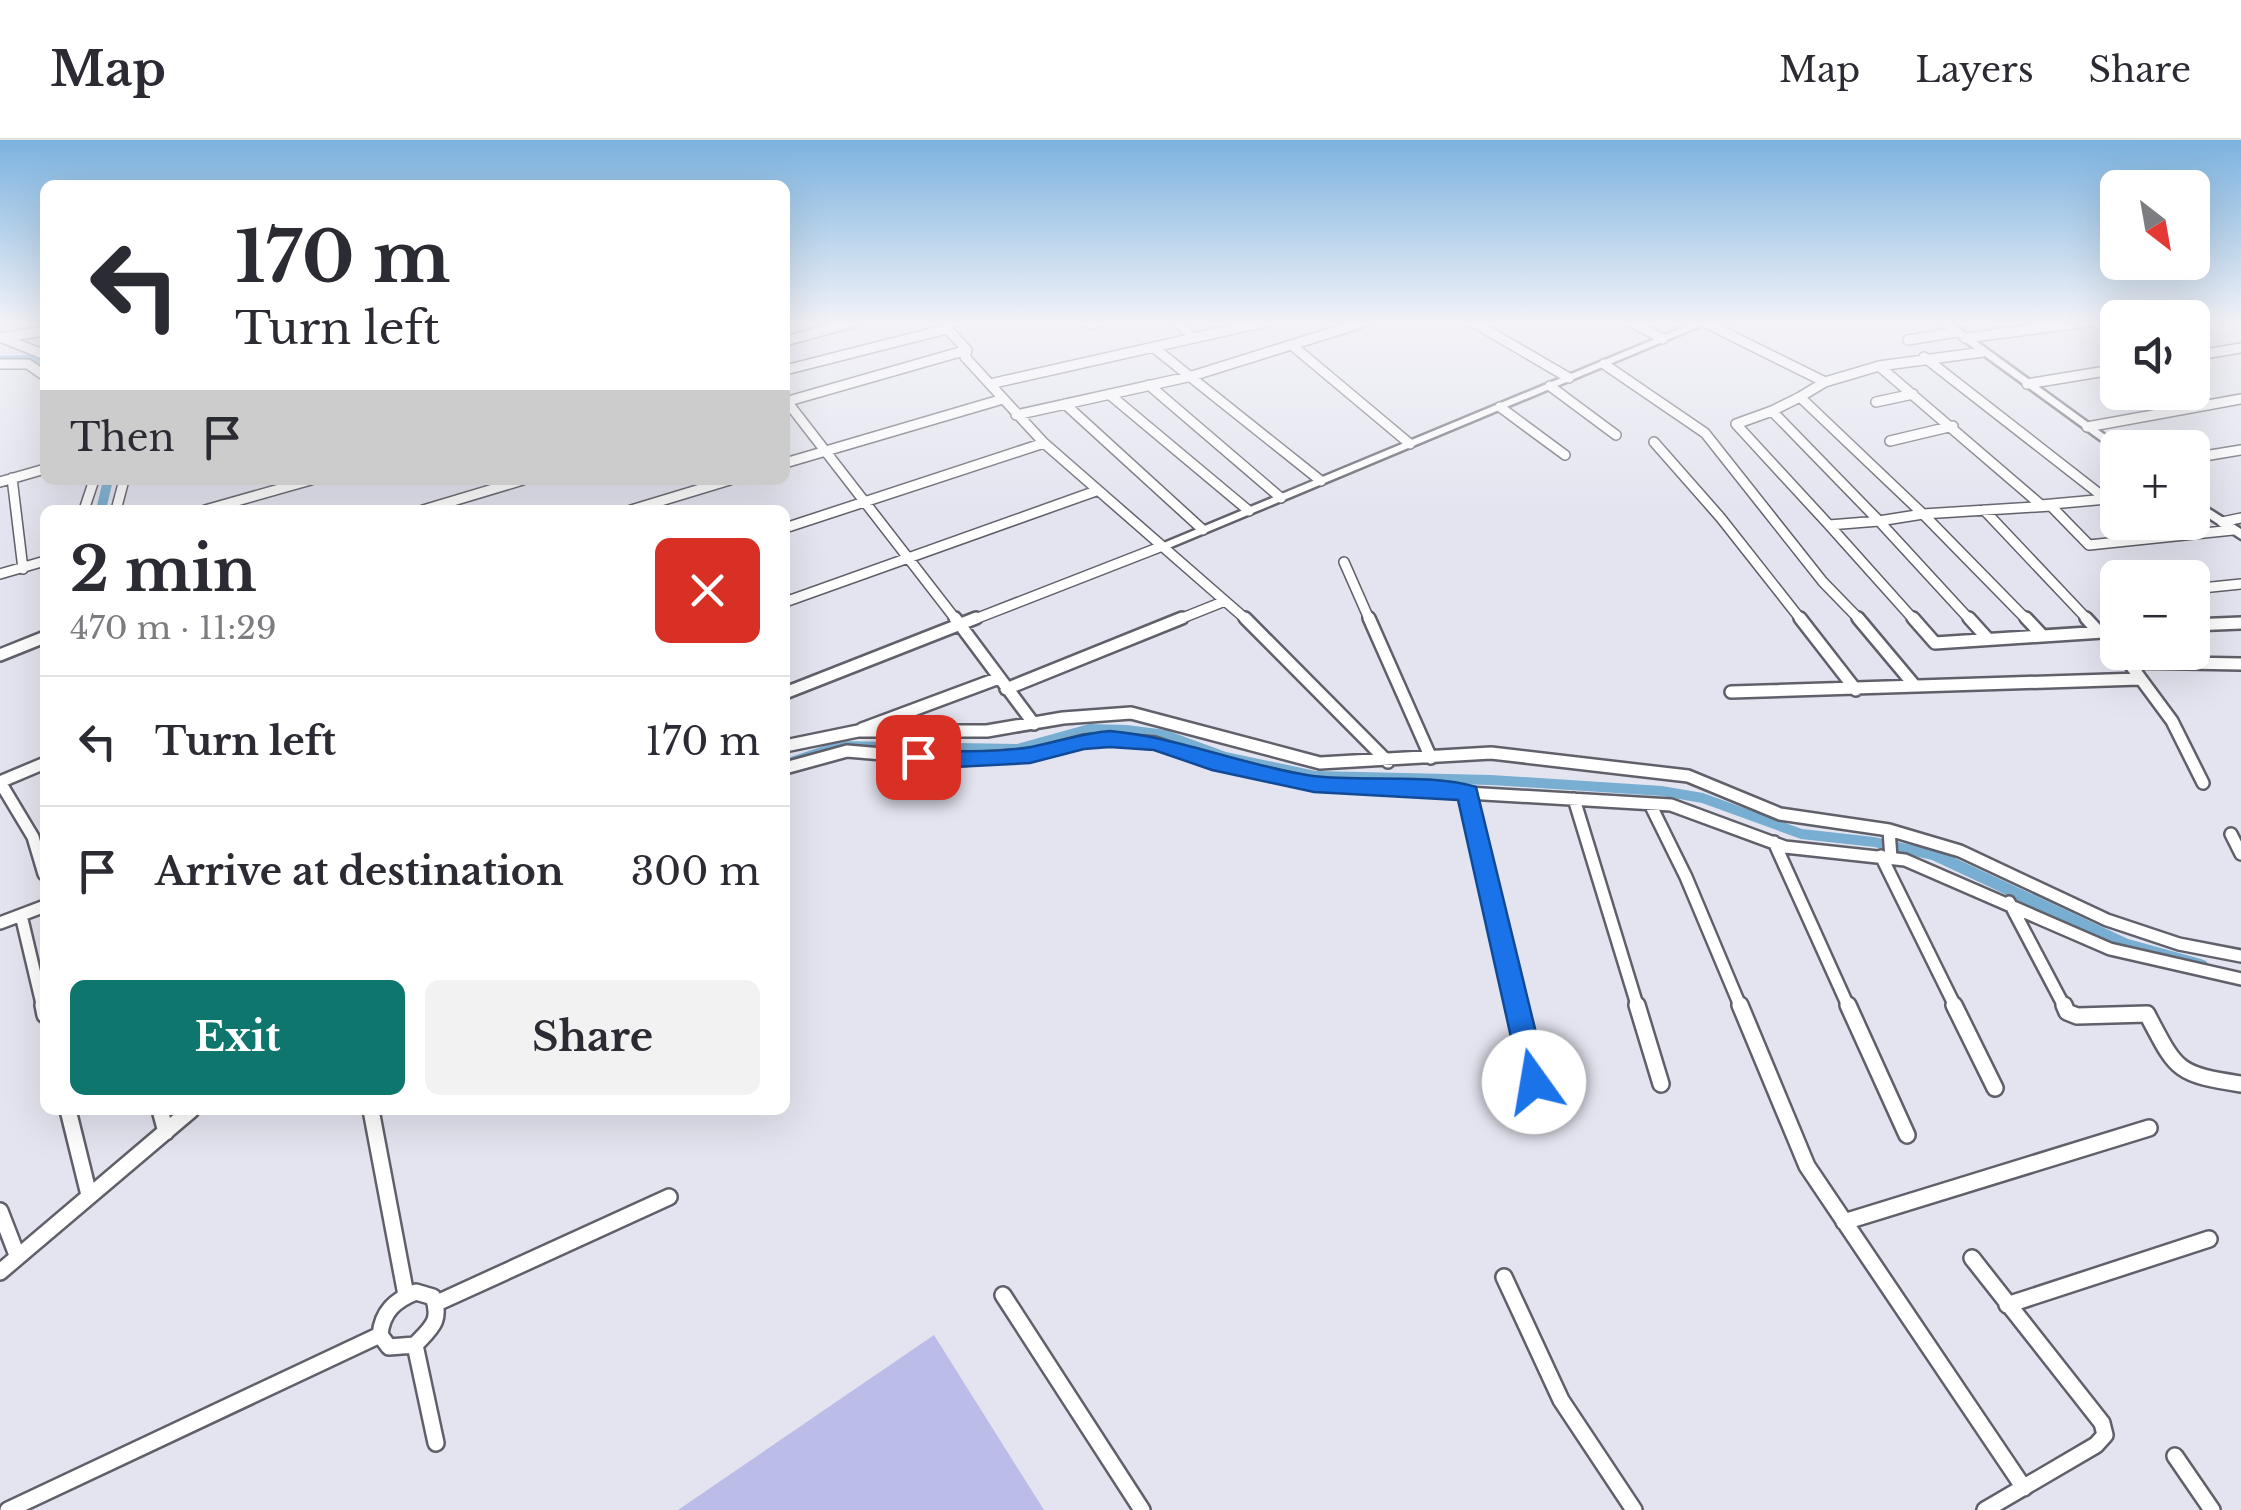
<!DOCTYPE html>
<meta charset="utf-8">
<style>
body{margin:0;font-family:"Libre Baskerville",serif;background:#f2f2f3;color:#2b2b33;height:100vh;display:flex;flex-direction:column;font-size:38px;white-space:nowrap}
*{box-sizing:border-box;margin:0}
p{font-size:32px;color:#7c7c81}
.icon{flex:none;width:55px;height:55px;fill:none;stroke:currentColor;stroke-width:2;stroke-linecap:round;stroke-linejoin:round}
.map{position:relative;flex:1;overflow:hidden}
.panel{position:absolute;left:40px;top:365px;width:750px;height:610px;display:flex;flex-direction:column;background:#fff;border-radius:15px;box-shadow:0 10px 40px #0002}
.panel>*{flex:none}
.guide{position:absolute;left:40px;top:40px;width:750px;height:305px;border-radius:15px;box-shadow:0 10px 40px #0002;background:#fff;color:#2b2b33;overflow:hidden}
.needle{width:65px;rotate:149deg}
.tools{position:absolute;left:2100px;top:30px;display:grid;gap:20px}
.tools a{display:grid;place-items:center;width:110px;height:110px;border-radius:15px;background:#fff;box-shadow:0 10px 40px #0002;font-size:50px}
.pin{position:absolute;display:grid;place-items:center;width:85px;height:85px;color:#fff;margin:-42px;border-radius:20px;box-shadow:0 5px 15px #0006}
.me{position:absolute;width:110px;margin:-55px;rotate:347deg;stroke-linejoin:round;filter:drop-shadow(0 0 8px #0008)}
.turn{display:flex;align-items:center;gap:35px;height:210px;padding:0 30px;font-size:45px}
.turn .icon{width:130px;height:130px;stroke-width:2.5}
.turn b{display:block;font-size:70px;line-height:85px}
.then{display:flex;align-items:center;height:95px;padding:0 30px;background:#0003;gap:20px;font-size:38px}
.round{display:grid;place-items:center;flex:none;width:105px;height:105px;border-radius:15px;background:#f2f2f3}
.overview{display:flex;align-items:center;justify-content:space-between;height:170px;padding:0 30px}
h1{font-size:60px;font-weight:700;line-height:75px}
.cta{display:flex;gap:20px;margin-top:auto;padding:20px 30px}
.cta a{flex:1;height:115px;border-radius:15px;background:#0f766e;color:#fff;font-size:40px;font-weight:700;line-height:115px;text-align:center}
.cta a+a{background:#f2f2f3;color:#2b2b33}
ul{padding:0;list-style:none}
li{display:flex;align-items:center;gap:30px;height:130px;padding:0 30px;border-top:2px solid #e1e1e2}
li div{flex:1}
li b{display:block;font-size:38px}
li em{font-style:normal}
header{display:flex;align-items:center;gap:60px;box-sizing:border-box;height:140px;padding:0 50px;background:#fff;border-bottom:2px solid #e1e1e2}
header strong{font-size:48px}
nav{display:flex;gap:55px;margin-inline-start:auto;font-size:35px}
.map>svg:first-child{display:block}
.green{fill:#bcbce8}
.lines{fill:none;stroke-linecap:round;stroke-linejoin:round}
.canal{fill:#78aed1;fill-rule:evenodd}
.minor-far2-casing{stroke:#60606a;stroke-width:12}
.minor-far1-casing{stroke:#60606a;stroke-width:16}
.minor-casing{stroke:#60606a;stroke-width:20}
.tertiary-casing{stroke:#60606a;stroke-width:5}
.minor-far2{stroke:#fff;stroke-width:9}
.minor-far1{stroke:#fff;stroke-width:11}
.minor{stroke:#fff;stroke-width:15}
.tertiary{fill:#fff;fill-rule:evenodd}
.route{fill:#1a73e8;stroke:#114b97;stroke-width:2.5}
</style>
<header>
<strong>Map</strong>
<nav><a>Map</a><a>Layers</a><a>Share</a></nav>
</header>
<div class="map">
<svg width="2241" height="1370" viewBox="0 0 2241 1370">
<rect width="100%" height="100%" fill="#e4e4f0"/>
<path class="green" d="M934 1195 1044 1370H678Z"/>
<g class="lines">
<path class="canal" d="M0 216 35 215 45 221V229L33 221 0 222Z
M103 340H113L106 370H96Z
M1089 584 1127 585 1166 590 1226 612 1316 631 1491 635 1662 646 1703 653 1802 689 1874 697 1940 711 2128 799 2201 819 2206 821 2209 825 2206 829 2201 831 2120 808 1932 720 1874 707 1801 699 1702 663 1662 656 1491 645 1316 641 1224 621 1165 599 1127 595 1089 594 1017 614 838 611 790 627 785 625V619L838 601 1017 604Z"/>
<g class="minor-far2-casing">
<path id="minor-far2" d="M941 182 967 210 965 217 1044 303 1248 481
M1178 182 1193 198
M1473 182 1569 238
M1631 182 1663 199
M1704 182 1825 242
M1091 184 1097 182
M0 197 45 215
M5 197 45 191
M1965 198 2089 182
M1908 200 1957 192
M785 201 855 182
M1293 206 1410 304
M1153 207 1321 341
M1983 212 1879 226 2041 365 2118 358
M2192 216 2241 208
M1924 217 2106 359
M0 224H28L45 236
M1604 224 1705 293 1823 442 1861 481
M1879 226 1825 242 1800 257 1923 374 2051 366 2089 405 2233 390
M785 230 947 189
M990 244 1265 182
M2027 244 2118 229
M1149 245 1281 358
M1550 246 1616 295
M1109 254 1249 371
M1800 257 1772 271 1879 381 1923 374 2028 481
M785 259 957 481
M785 262 967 210
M1876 262 1913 254
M1065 264 1203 390
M1500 267 1565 315
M1772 271 1736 284 1829 385 1879 381 1971 481
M1016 275 1192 236 1365 182
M2087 287 2241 259
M1890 301 1953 286
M1654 302 1720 377 1802 481
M2192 318 2241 310
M785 323 1003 259
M12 338 23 429
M0 342 45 329
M84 370 94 340
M116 370 124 340
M205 370 311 340
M423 370 523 340
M631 370 730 340
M1984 370 2089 481
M2222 382 2241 378
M1829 385 1915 481
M785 388 1044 303
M1344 422 1370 481
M0 434 45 421
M2192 449 2241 444
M785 462 1096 351
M970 481 1160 407
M1175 481 1225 461"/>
</g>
<g class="minor-far1-casing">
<path id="minor-far1" d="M955 478 1034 584
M1245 478 1388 622
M1369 478 1431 618
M1800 478 1856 550
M1858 478 1915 546
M1913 478 1935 503 2118 491
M1969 478 1988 499
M2026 478 2041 494
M2086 478 2098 491
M2192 485 2241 483
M2121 512 2172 581 2203 643
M0 515 45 497
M2128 522 2241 524
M1006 549 1182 478
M1731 552 2139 539
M785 553 976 478
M862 589 999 538
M785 606 858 591H987L1063 578 1131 573 1320 623 1491 613 1688 636 1780 674 1889 690 1960 711 2107 780 2179 804 2241 816
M785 628 847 611 954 620 1030 615 1084 601 1110 599 1155 603 1212 622 1314 644 1671 665 1785 707 1905 720 2110 809 2241 839
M0 642 33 697 44 734
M0 642 45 623
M1468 653 1517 868
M1574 659 1638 868
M1650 664 1686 737 1741 868
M1889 690 1891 718
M2231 694 2241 714
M1774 702 1849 868
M1881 716 1956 868
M2009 762 2065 868
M21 775 43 868
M0 783 45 766"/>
</g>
<g class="minor-casing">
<path id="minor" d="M43 865 45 875
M1517 865 1534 942
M1637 865 1661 944
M1740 865 1807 1026 2024 1348
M1848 865 1907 995
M1954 865 1995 948
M2064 865 2067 872 2077 876 2147 874C2177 931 2176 934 2241 944
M68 970 89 1055
M160 970 166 992
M371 970 406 1155
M0 1071 17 1115
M1844 1082 2149 988
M1972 1118 2102 1283 2105 1295 2096 1305 1985 1370
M0 1132 191 970
M1504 1137 1561 1260 1634 1370
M416 1152 433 1157C442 1181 431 1188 415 1205L389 1207 380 1195C382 1172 395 1160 416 1152Z
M1003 1155 1142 1370
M437 1163 669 1057
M2007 1165 2209 1099
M415 1205 436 1303
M2175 1316 2212 1370
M8 1370 380 1195"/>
</g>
<g class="tertiary-casing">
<path id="tertiary" d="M1696 182H1710L1164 410H1156L1154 407Z
M1938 182H1950L2123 308 2114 310Z
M2192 358 2241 389V399L2192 367Z"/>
</g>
<use href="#minor-far2" class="minor-far2"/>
<use href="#minor-far1" class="minor-far1"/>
<use href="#minor" class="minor"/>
<use href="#tertiary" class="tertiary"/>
</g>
<linearGradient id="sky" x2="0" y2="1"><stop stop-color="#7bb2df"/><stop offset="0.49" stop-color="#f3f3f8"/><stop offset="1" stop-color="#f3f3f8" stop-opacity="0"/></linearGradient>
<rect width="2241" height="374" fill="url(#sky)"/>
<path class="route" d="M1110 591C1179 597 1244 626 1313 636 1362 642 1430 633 1476 647L1548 942 1544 951 1534 954 1525 951 1521 942 1458 660 1314 652 1212 630 1154 610 1110 607 1084 609 1030 623 954 627 918 625 908 617 918 609C955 612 995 613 1031 607 1058 602 1082 593 1110 591Z"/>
</svg>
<div class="tools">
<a><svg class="needle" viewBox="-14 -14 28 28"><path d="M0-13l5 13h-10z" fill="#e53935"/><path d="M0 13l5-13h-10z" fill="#7c7c81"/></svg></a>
<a><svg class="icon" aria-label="sound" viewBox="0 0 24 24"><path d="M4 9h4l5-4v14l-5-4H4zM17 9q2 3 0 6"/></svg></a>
<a>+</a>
<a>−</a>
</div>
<div class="pin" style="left:918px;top:617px;background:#d93025"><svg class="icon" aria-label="arrive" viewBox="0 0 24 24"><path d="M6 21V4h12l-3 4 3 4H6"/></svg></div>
<svg class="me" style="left:1534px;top:942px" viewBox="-20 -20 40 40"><circle r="19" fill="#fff"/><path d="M0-13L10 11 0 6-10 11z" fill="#1a73e8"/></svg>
<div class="guide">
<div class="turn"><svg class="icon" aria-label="left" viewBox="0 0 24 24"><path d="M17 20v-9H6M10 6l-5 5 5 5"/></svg><div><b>170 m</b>Turn left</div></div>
<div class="then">Then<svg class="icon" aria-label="arrive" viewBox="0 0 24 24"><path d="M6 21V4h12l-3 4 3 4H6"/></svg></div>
</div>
<section class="panel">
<div class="overview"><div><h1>2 min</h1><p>470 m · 11:29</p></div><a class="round" style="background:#d93025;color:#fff"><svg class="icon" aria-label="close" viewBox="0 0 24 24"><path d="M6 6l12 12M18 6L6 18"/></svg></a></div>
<ul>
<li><svg class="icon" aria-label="left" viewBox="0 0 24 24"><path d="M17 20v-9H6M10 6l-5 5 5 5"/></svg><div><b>Turn left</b></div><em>170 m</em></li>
<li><svg class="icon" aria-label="arrive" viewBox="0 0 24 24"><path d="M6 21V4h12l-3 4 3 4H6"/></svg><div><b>Arrive at destination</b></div><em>300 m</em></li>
</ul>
<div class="cta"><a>Exit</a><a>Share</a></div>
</section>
</div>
